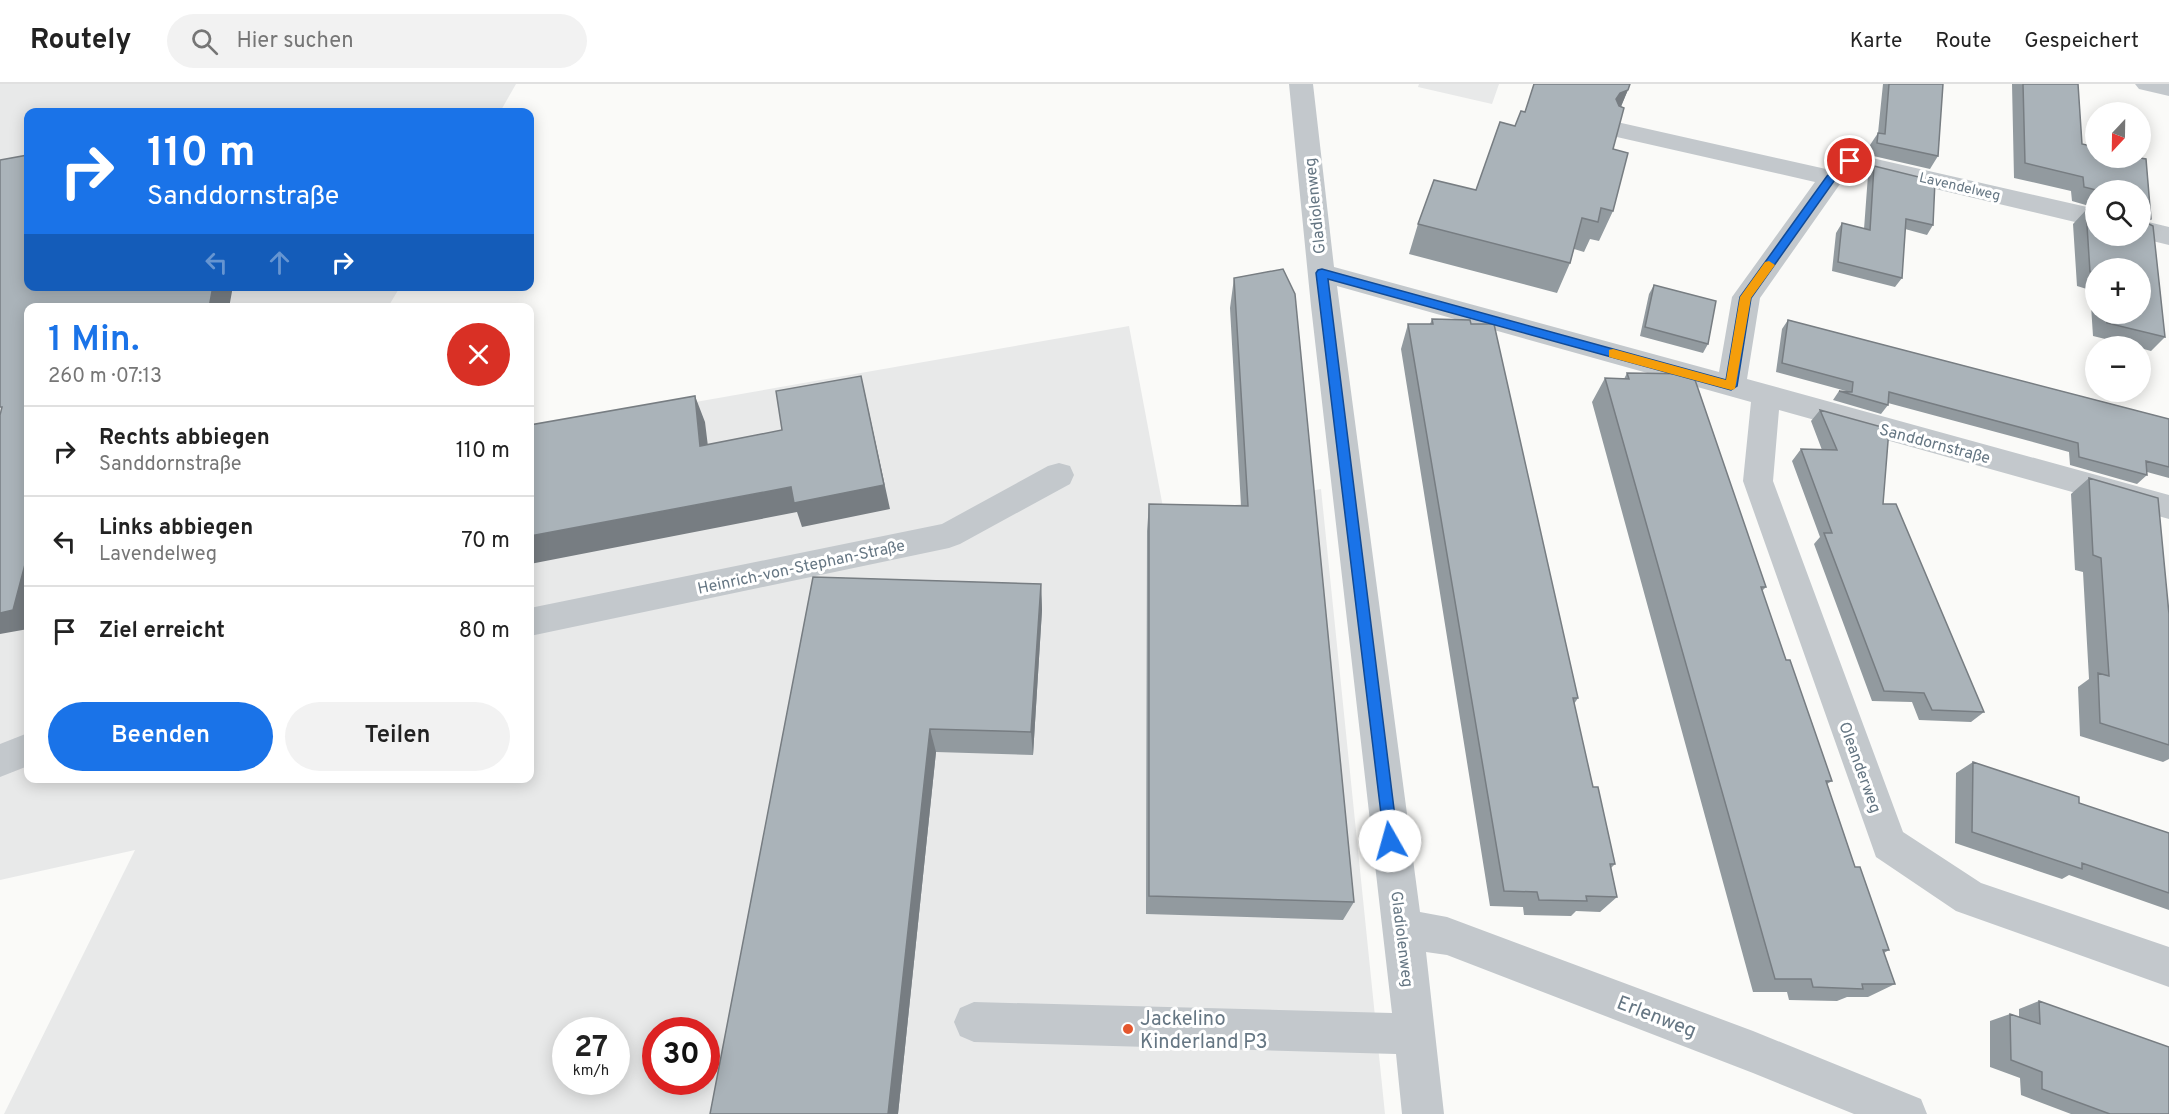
<!DOCTYPE html>
<html lang="de">
<meta charset="utf-8">
<style>
body{margin:0;font-family:Overpass,sans-serif;background:#f2f2f2;color:#222;height:100vh;display:flex;flex-direction:column;font-size:22px;white-space:nowrap}
*{box-sizing:border-box;margin:0}
p{font-size:20px;color:#767676}
.icon{flex:none;width:33px;height:33px;fill:none;stroke:currentColor;stroke-width:2;stroke-linecap:round;stroke-linejoin:round}
.map{position:relative;flex:1;overflow:hidden}
.panel{position:absolute;left:24px;top:219px;width:510px;height:480px;display:flex;flex-direction:column;background:#fff;border-radius:12px;box-shadow:0 3px 15px #0003}
.panel>*{flex:none}
.hud{position:absolute;left:24px;top:24px;width:510px;height:183px;border-radius:12px;box-shadow:0 3px 15px #0003;background:#1a73e8;color:#fff;overflow:hidden}
.needle{width:39px;rotate:202deg}
.controls{position:absolute;left:2085px;top:18px;display:grid;gap:12px}
.controls a{display:grid;place-items:center;width:66px;height:66px;border-radius:50%;background:#fff;box-shadow:0 3px 15px #0003;font-size:30px}
.speed{position:absolute;left:552px;top:933px;display:flex;gap:12px;font-size:30px;font-weight:700;text-align:center}
.speed>*{display:grid;place-content:center;width:78px;height:78px;border-radius:50%;background:#fff;box-shadow:0 3px 15px #0003;line-height:1}
.speed small{font-size:15px;font-weight:400}
.speed .limit{border:9px solid #d22;background:#fff;color:#111}
.pin{position:absolute;display:grid;place-items:center;width:51px;height:51px;color:#fff;margin:-26px;border:3px solid #fff;border-radius:50%;box-shadow:0 2px 6px #0007}
.me{position:absolute;width:66px;margin:-33px;rotate:353deg;stroke-linejoin:round;filter:drop-shadow(0 0 4px #0008)}
.turn{display:flex;align-items:center;gap:21px;height:126px;padding:0 24px;font-size:27px}
.turn .icon{width:78px;height:78px;stroke-width:2.5}
.turn b{display:block;font-size:42px;line-height:51px}
.lanes{display:flex;align-items:center;height:57px;padding:0 24px;background:#0003;justify-content:center;gap:30px;direction:ltr}
.lanes .off{opacity:.35}
.round{display:grid;place-items:center;flex:none;width:63px;height:63px;border-radius:32px;background:#f2f2f2}
.overview{display:flex;align-items:center;justify-content:space-between;height:102px;padding:0 24px}
h1{font-size:36px;font-weight:600;line-height:45px;color:#1a73e8}
.action{display:flex;gap:12px;margin-top:auto;padding:12px 24px}
.action a{flex:1;height:69px;border-radius:36px;background:#1a73e8;color:#fff;font-size:24px;font-weight:600;line-height:69px;text-align:center}
.action a+a{background:#f2f2f2;color:#222}
ul{padding:0;list-style:none}
li{display:flex;align-items:center;gap:18px;height:90px;padding:0 24px;border-top:2px solid #e0e0e0}
li div{flex:1}
li b{display:block;font-size:22px}
li em{font-style:normal}
header{display:flex;align-items:center;gap:36px;box-sizing:border-box;height:84px;padding:0 30px;background:#fff;border-bottom:2px solid #e0e0e0}
header strong{font-size:28px}
nav{display:flex;gap:33px;margin-inline-start:auto;font-size:21px}
.search{width:420px;height:54px;background:#f2f2f2;display:flex;align-items:center;gap:15px;box-sizing:border-box;padding:0 21px;border-radius:33px;color:#767676;font-size:22px}
.map>svg:first-child{display:block}
.built{fill:#e8e9e9;fill-rule:evenodd}
.lines{fill:none;stroke-linecap:round;stroke-linejoin:round}
.minor{fill:#c3c8cc;fill-rule:evenodd}
.wall{fill:#929a9f;fill-rule:evenodd}
.shaded-wall{fill:#777d82}
.building{fill:#aab3b9;stroke:#777d82;stroke-width:1.5}
.route{fill:#1a73e8;stroke:#114b97;stroke-width:1.5}
.slow{fill:#f59e0b}
.poi-dot{fill:#e4572e;stroke:#fff;stroke-width:2}
.labels{text-anchor:middle;stroke-width:6;stroke-linejoin:round;paint-order:stroke}
.far-street-label{font-size:14px;fill:#657683;stroke:#fff}
.street-label{font-size:16px;fill:#657683;stroke:#fff}
.near-street-label{font-size:20px;fill:#657683;stroke:#fff}
.near-poi-label{font-size:20px;fill:#657683;stroke:#fff;text-anchor:start}
</style>
<header>
<strong>Routely</strong>
<div class="search"><svg class="icon" aria-label="search" viewBox="0 0 24 24"><circle cx="10" cy="10" r="6"/><path d="M15 15l6 6"/></svg>Hier suchen</div>
<nav><a>Karte</a><a>Route</a><a>Gespeichert</a></nav>
</header>
<div class="map">
<svg width="2169" height="1030" viewBox="0 0 2169 1030">
<rect width="100%" height="100%" fill="#fafaf8"/>
<path class="built" d="M0 0H516L500 28H28V202L400 203 388 223 28 224V694H530V347L1129 242 1165 434 1321 405 1385 1030H4L135 766 0 796ZM566 946H616V998H566ZM656 946H706V998H656Z
M1419 0H1499L1492 20 1418 3Z"/>
<g class="lines">
<path class="minor" d="M1289 0H1313L1334 183 1719 288 1732 213 1815 98 1608 51 1605 46 1608 41 1617 38 1826 85 1841 71 1850 69 2096 125V143L1855 86 1840 100 1760 214 1747 295 2169 411V435L1779 326 1773 397 1903 748 1981 799 2169 863V903L1956 827 1876 773 1743 397 1751 318 1337 202 1420 828 1447 833 1753 947 1921 1015 1927 1030H1854L1753 989 1447 871 1426 868 1444 1030H1402L1396 970 974 958 960 952 954 938 960 924 974 918 1392 929 1311 222Z
M2135 0H2169V12L2139 5Z
M2140 136 2169 143V161L2132 152H2140Z
M1059 379 1070 382 1074 391 1070 400 960 460 949 464 530 552V524L942 440 1048 382Z
M28 649V682L0 693V660Z"/>
</g>
<path class="wall" d="M1534 0H1630L1621 23 1613 65V127L1599 157 1590 155 1584 168 1574 165 1570 179 1557 209 1409 170 1418 140 1476 106 1525 28Z
M1883 0H1943L1938 72 1930 85 1869 71 1870 61 1878 49Z
M2012 0H2078L2082 60 2096 63V74H2140L2146 75 2151 135 2147 139 2153 142 2165 253 2151 267 2140 264V262H2134L2093 252 2090 206 2077 202 2073 140 2086 126 2096 128V152H2140V106H2096V124L2072 117 2071 107 2014 94ZM2096 184H2140V230H2096Z
M1874 82 1933 141 1927 151 1905 145 1902 194 1895 203 1832 187 1836 149 1842 139 1864 145 1868 91Z
M1234 194 1354 818 1343 836 1146 830 1147 447 1149 420 1241 422 1230 224Z
M1654 201 1708 260 1703 269 1640 252 1649 210Z
M1432 235 1578 614 1574 620 1593 703 1615 780 1611 784 1617 813 1600 828 1576 827 1571 832 1524 831 1523 823 1490 822 1401 265 1408 240H1430Z
M1788 236 2169 335V394L2147 388V391L2137 400 2070 381 2069 368 2022 355 1888 319V321L1881 330 1833 316 1839 307 1846 308V307L1776 288 1782 245Z
M1627 289 1766 503 1762 507 1786 576 1832 697 1827 700 1855 783 1889 866 1884 869 1895 900 1868 913H1847L1837 917 1789 916 1787 908H1753L1592 318 1605 294 1624 295Z
M1820 326 1883 420 1984 628 1971 638 1919 636 1912 618 1872 617 1814 460 1820 453 1792 377 1801 365 1822 366 1811 337Z
M2089 394 2169 530V675L2163 678 2080 652 2078 603 2089 595 2083 488 2075 486 2071 410Z
M813 493 1041 500 1042 526 1033 671 936 668 898 1030H710Z
M1973 678 2079 719 2169 749V826L2069 791 2062 795 1955 759 1956 689Z
M2039 917 2169 1030H2071L2021 1011 2020 994 1990 983V937L2010 930 2019 933V925Z"/>
<path class="shaded-wall" d="M1628 6 1615 36 1616 15 1620 9Z
M213 202H233L229 224H209Z
M861 292 890 425 802 443 797 428 530 480V452L791 403Z
M695 312 705 338 711 387 700 362Z
M28 469V545L0 550V529Z
M1041 500 1042 526 1033 671 1031 648Z
M930 645 936 668 898 1030H888Z"/>
<path class="building" d="M1534 0H1630L1628 6 1620 9 1616 15 1619 22 1624 24 1613 65 1628 69 1613 127 1601 124 1598 138 1582 134 1570 179 1418 140 1434 96 1476 106 1500 38 1515 42 1521 27 1525 28Z
M1889 0H1943L1938 72 1877 59 1878 49 1885 50Z
M2023 0H2078L2082 60 2096 63V74H2140L2146 75 2151 135 2143 137 2153 142 2165 253 2107 239 2106 230H2140V184H2096V190L2090 188 2086 126 2096 128V152H2140V106H2096L2084 103 2083 93 2025 79Z
M28 71V202H213L209 224H28V469L13 526 0 529V331L2 323H0V76Z
M1874 82 1935 97 1933 141 1906 135 1902 194 1838 178 1842 139 1870 146Z
M1283 185 1295 210 1354 818 1149 812V420L1248 422 1234 194Z
M1654 201 1716 217 1708 260 1645 243Z
M1432 235 1470 236 1471 240H1494L1578 614H1573L1593 703H1598L1615 780H1610L1617 813 1586 812 1587 817 1539 816 1537 808 1504 807 1408 240H1433Z
M1788 236 2169 335V383L2146 377 2147 391 2079 373 2078 359 2030 346 1889 308 1888 321 1839 307 1852 308 1853 298 1782 279Z
M1627 289 1693 290 1766 503H1761L1786 576H1790L1832 697H1826L1855 783H1860L1889 866H1883L1895 900H1862L1863 905 1813 903 1811 895H1775L1605 294 1629 295Z
M861 292 884 401 794 419 791 403 530 452V341L695 312 700 362 782 346 776 307Z
M1820 326 1889 345 1883 420H1896L1984 628 1932 626 1924 609 1884 607 1824 449H1832L1801 365 1837 366Z
M2089 394 2158 414 2169 530V661L2100 639 2098 589 2109 592 2101 474 2093 471Z
M813 493 1041 500 1031 648 930 645 888 1030H710Z
M1973 678 2079 713V719L2169 749V809L2082 779V785L1972 748Z
M2039 917 2169 963V1030H2110L2042 1005V988L2011 976 2010 930 2040 940Z"/>
<path class="route" d="M1850 74 1855 77 1854 80 1834 97 1751 214 1737 302 1731 306 1328 195 1398 757 1396 763 1390 765 1385 763 1316 189 1318 186 1322 185 1726 296 1740 213 1827 92Z"/>
<path class="slow" d="M1769 177 1775 181 1751 214 1735 305 1731 306 1609 273V266L1613 265 1726 296 1740 213 1765 178Z"/>
<circle class="poi-dot" cx="1128" cy="945" r="6"/>
<g class="labels">
<g class="far-street-label">
<text transform="translate(1960 102) rotate(13)" y="5">Lavendelweg</text>
</g>
<g class="street-label">
<text transform="translate(1314 122) rotate(-96)" y="6">Gladiolenweg</text>
<text transform="translate(1935 359) rotate(15)" y="6">Sanddornstraße</text>
<text transform="translate(801 482) rotate(-12)" y="6">Heinrich-von-Stephan-Straße</text>
<text transform="translate(1861 683) rotate(70)" y="6">Oleanderweg</text>
<text transform="translate(1403 855) rotate(83)" y="6">Gladiolenweg</text>
</g>
<g class="near-street-label">
<text transform="translate(1657 932) rotate(21)" y="7">Erlenweg</text>
</g>
<g class="near-poi-label">
<text x="1140" y="941">Jackelino<tspan x="1140" dy="23">Kinderland P3</tspan></text>
</g>
</g>
</svg>
<div class="controls">
<a><svg class="needle" viewBox="-14 -14 28 28"><path d="M0-13l5 13h-10z" fill="#e53935"/><path d="M0 13l5-13h-10z" fill="#767676"/></svg></a>
<a><svg class="icon" aria-label="search" viewBox="0 0 24 24"><circle cx="10" cy="10" r="6"/><path d="M15 15l6 6"/></svg></a>
<a>+</a>
<a>−</a>
</div>
<div class="speed"><div>27<small>km/h</small></div><div class="limit">30</div></div>
<div class="pin" style="left:1850px;top:77px;background:#d93025"><svg class="icon" aria-label="arrive" viewBox="0 0 24 24"><path d="M6 21V4h12l-3 4 3 4H6"/></svg></div>
<svg class="me" style="left:1390px;top:757px" viewBox="-20 -20 40 40"><circle r="19" fill="#fff"/><path d="M0-13L10 11 0 6-10 11z" fill="#1a73e8"/></svg>
<div class="hud">
<div class="turn"><svg class="icon" aria-label="right" viewBox="0 0 24 24"><path d="M7 20v-9h11M14 6l5 5-5 5"/></svg><div><b>110 m</b>Sanddornstraße</div></div>
<div class="lanes"><svg class="icon off" aria-label="left" viewBox="0 0 24 24"><path d="M17 20v-9H6M10 6l-5 5 5 5"/></svg><svg class="icon off" aria-label="ahead" viewBox="0 0 24 24"><path d="M12 20V5M6 11l6-6 6 6"/></svg><svg class="icon" aria-label="right" viewBox="0 0 24 24"><path d="M7 20v-9h11M14 6l5 5-5 5"/></svg></div>
</div>
<section class="panel">
<div class="overview"><div><h1>1 Min.</h1><p>260 m · 07:13</p></div><a class="round" style="background:#d93025;color:#fff"><svg class="icon" aria-label="close" viewBox="0 0 24 24"><path d="M6 6l12 12M18 6L6 18"/></svg></a></div>
<ul>
<li><svg class="icon" aria-label="right" viewBox="0 0 24 24"><path d="M7 20v-9h11M14 6l5 5-5 5"/></svg><div><b>Rechts abbiegen</b><p>Sanddornstraße</p></div><em>110 m</em></li>
<li><svg class="icon" aria-label="left" viewBox="0 0 24 24"><path d="M17 20v-9H6M10 6l-5 5 5 5"/></svg><div><b>Links abbiegen</b><p>Lavendelweg</p></div><em>70 m</em></li>
<li><svg class="icon" aria-label="arrive" viewBox="0 0 24 24"><path d="M6 21V4h12l-3 4 3 4H6"/></svg><div><b>Ziel erreicht</b></div><em>80 m</em></li>
</ul>
<div class="action"><a>Beenden</a><a>Teilen</a></div>
</section>
</div>
